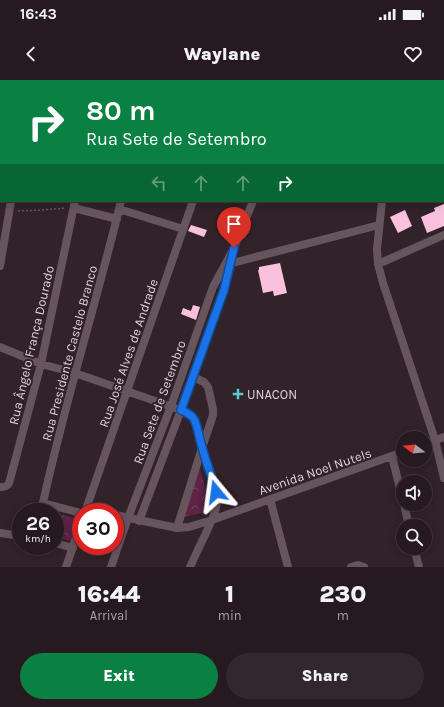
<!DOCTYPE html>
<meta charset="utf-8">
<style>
body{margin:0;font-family:Karla,sans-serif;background:#32272d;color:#f1f3f6;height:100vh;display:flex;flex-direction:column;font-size:15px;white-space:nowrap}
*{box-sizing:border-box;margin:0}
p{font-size:13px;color:#a4a1a5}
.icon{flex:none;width:22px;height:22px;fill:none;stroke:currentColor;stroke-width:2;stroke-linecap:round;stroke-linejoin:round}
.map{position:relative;height:487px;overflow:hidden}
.drawer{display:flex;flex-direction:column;background:#261a20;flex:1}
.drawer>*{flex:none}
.banner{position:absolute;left:0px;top:0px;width:444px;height:122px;box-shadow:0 2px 10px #0003,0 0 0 1px #42383e;background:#0b8043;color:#fff;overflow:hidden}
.needle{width:26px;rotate:286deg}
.tools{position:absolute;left:396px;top:351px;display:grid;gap:8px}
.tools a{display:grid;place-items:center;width:36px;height:36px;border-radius:50%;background:#261a20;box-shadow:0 2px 10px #0003,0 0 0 1px #42383e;font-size:20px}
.speed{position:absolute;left:12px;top:423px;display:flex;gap:8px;font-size:20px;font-weight:700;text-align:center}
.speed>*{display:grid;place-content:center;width:52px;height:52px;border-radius:50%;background:#261a20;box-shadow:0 2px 10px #0003,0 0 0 1px #42383e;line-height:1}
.speed small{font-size:10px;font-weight:400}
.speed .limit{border:6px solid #d22;background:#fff;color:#111}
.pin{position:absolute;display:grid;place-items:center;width:34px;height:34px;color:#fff;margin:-41px -17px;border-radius:50% 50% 50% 0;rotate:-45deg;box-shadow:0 0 4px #0007}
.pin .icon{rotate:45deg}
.me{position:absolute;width:44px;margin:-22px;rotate:344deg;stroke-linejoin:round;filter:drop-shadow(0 0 3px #0008)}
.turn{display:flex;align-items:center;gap:14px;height:84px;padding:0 20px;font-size:18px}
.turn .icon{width:52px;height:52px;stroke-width:2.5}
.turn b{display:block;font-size:28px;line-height:34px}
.lanes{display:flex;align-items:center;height:38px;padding:0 20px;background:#0003;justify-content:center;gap:20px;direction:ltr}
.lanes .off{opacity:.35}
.eta{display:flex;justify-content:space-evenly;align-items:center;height:68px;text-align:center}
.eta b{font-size:24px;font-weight:800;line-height:28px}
.action{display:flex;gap:8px;margin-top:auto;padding:8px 20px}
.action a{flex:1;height:46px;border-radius:24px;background:#0b8043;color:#fff;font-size:16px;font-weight:800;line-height:46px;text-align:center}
.action a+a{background:#32272d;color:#f1f3f6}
.status{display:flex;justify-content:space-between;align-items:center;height:28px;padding:0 20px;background:#261a20;direction:ltr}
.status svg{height:11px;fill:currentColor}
header{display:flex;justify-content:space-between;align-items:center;height:52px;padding:0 20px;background:#261a20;font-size:18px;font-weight:800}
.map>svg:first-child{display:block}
.park{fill:url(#park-crowns)}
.building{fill:#f9c1de}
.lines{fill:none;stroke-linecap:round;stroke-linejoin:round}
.path{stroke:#66575e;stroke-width:1.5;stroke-dasharray:2 2;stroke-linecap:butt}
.minor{stroke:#67555e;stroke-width:8}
.major{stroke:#4a8084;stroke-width:10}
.route-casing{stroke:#114b97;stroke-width:10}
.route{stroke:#1a73e8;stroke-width:7}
.poi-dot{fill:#52cdcf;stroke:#32222a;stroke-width:1.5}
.labels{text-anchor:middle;stroke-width:4;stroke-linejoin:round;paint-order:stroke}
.street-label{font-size:13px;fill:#ded3d8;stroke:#32222a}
.poi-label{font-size:13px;fill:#ded3d8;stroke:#32222a;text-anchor:start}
</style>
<div class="status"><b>16:43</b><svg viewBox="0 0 49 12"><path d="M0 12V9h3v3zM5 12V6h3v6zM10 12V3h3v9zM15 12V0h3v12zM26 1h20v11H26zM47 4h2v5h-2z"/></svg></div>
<header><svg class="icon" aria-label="back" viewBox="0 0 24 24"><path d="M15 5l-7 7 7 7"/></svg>Waylane<svg class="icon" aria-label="heart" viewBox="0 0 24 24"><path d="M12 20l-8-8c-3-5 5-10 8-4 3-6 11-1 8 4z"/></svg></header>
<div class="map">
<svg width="444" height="487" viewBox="0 0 444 487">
<defs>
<pattern id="park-crowns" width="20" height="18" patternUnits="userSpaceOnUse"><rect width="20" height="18" fill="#5e2346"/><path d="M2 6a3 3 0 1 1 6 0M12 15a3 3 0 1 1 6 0" fill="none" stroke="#754260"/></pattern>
</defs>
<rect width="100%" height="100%" fill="#32222a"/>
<path class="park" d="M199 387 209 419 207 432 183 437Z
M55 433 77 439 71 461 55 457Z"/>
<path class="building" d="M444 124V146L427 153 421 137 435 131 434 128Z
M405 130 412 146 398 153 390 137Z
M191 145 207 150 204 157 188 151Z
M280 183 287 213 274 216 273 211 263 213 258 190H259V187Z
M193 225 200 227 196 240 181 234 183 228 191 231Z"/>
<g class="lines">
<path class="path" d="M0 10H1
M18 131 42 130 66 128"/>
<path class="minor" d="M333 0 334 1
M420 0 421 1
M40 1 41 0
M152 1V0
M193 1 194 0
M236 1 237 0
M302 1 303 0
M443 20H444
M443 60H444
M382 121 377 169 378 184 383 203 435 360 444 398
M74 128 117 139
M119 129 183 149
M378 184 444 155
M225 185 379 145
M0 186 11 121
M0 267 41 284 75 293 181 330C186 332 190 334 193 339 199 347 199 359 202 368 207 385 218 404 217 422 216 432 210 444 206 453 200 465 195 476 190 487
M425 364 444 357
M392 376 403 421
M0 407C9 407 9 404 11 396L41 284 75 121
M270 419 288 487
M43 423 81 433
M404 424 409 446
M86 429 100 432
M41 432C63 327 96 225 121 121
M85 432 193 121
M115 435 177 448 189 447 212 440 403 372
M139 441 181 330 224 210 231 179
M177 448 202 368 213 335V329L208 307 204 302 193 297
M0 453 21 456
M55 463 73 468
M414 468 419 487
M66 487 81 443
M111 487 128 438 171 326 213 207 234 168 253 121
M351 487 358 485 364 487"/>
<path class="major" d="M0 112H1"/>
</g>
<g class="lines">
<g class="route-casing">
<path id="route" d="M216 412C212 397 206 382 202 367 199 358 198 347 194 339 191 334 186 332 181 330L224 210 234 168"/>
</g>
<use href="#route" class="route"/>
</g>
<path class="poi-dot" d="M236 308h4v4h4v4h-4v4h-4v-4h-4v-4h4z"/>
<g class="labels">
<g class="street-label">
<text transform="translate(31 265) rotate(-77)" y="5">Rua Ângelo França Dourado</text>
<text transform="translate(69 273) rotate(-75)" y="5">Rua Presidente Castelo Branco</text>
<text transform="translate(128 273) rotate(-71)" y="5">Rua José Alves de Andrade</text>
<text transform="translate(159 322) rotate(-70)" y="5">Rua Sete de Setembro</text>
<text transform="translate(315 391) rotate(-19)" y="5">Avenida Noel Nutels</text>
</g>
<g class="poi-label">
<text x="247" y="319">UNACON</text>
</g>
</g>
</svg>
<div class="tools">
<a><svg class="needle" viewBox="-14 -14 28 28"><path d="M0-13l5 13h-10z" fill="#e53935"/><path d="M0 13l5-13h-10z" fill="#a4a1a5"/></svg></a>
<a><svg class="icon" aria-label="sound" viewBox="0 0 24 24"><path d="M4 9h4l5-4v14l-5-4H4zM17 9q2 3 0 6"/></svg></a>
<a><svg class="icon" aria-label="search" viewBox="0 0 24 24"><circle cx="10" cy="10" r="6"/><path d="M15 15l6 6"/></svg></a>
</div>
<div class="speed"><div>26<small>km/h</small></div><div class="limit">30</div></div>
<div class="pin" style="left:234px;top:168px;background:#d93025"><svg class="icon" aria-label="arrive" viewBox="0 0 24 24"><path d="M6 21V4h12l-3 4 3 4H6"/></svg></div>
<svg class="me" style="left:216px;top:412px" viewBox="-20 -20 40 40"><path d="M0-17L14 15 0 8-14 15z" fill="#1a73e8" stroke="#fff" stroke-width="4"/></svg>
<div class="banner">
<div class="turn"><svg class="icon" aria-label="right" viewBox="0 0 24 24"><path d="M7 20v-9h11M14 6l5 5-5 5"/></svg><div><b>80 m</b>Rua Sete de Setembro</div></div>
<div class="lanes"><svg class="icon off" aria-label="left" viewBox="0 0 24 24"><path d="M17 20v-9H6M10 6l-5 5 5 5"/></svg><svg class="icon off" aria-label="ahead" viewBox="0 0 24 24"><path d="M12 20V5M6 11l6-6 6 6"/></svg><svg class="icon off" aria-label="ahead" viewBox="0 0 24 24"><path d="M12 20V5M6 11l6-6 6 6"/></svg><svg class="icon" aria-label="right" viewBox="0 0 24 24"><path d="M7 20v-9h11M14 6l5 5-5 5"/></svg></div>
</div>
</div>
<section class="drawer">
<div class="eta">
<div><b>16:44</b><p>Arrival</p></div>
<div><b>1</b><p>min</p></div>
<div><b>230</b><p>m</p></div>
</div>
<div class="action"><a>Exit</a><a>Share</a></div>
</section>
